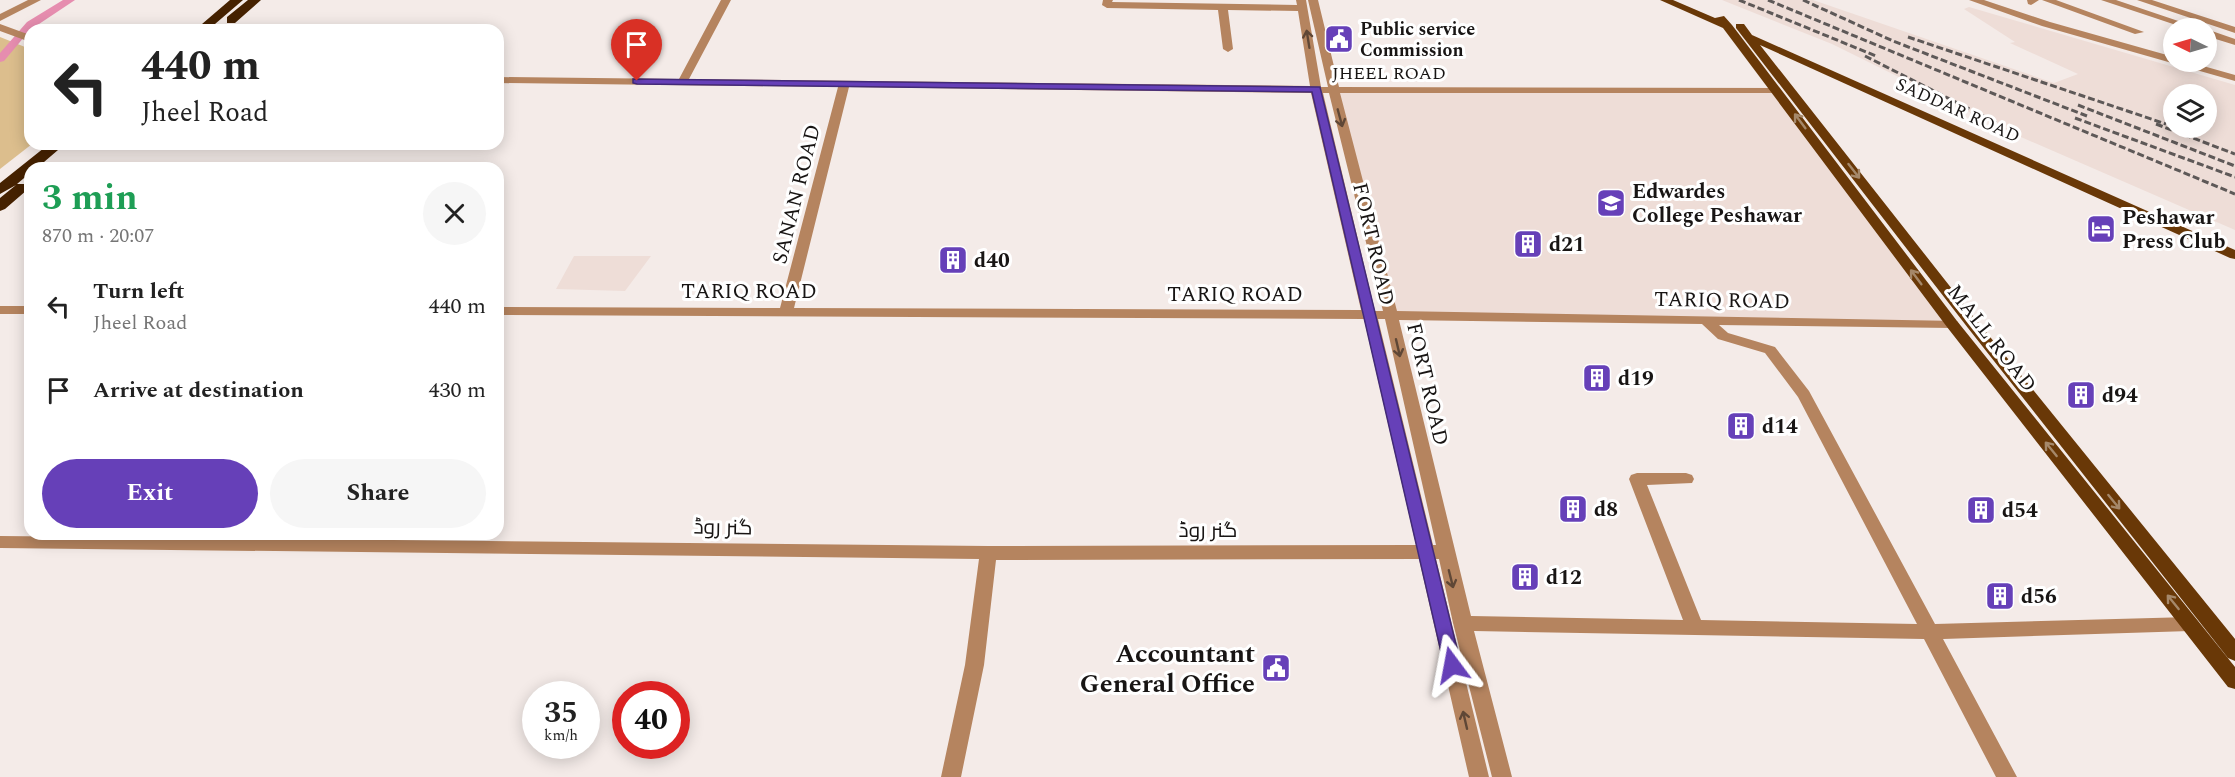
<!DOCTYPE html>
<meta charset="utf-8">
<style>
body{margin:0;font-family:Spectral,Cairo,serif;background:#f6f6f6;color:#222;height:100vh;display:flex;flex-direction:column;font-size:22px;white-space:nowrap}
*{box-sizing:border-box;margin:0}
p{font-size:20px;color:#767676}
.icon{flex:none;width:33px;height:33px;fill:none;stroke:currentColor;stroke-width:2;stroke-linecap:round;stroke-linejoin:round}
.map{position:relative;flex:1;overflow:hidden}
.side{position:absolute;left:24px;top:162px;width:480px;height:378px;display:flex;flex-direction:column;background:#fff;border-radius:18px;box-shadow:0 3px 15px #0003}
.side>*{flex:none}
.guide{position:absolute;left:24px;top:24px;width:480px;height:126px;border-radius:18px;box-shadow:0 3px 15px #0003;background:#fff;color:#222;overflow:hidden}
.needle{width:39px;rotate:275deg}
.buttons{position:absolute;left:2163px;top:18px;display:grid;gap:12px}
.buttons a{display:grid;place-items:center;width:54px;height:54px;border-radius:50%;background:#fff;box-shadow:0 3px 15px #0003;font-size:30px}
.speed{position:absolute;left:522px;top:681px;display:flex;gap:12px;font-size:30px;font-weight:700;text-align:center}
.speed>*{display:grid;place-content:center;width:78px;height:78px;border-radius:50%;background:#fff;box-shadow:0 3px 15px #0003;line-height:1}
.speed small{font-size:15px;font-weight:400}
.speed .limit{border:9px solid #d22;background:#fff;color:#111}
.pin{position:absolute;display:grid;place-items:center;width:51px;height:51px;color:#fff;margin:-62px -26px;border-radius:50% 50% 50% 0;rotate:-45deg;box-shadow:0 0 6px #0007}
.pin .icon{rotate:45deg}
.me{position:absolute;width:66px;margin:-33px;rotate:347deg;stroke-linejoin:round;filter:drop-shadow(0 0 4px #0008)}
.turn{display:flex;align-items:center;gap:21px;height:126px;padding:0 18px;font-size:27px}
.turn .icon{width:78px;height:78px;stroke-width:2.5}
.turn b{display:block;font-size:42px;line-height:51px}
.round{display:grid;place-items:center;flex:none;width:63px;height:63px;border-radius:32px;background:#f6f6f6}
.overview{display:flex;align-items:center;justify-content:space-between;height:102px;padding:0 18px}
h1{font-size:36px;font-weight:700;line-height:45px;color:#1e9e55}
.primary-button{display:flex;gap:12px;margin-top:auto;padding:12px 18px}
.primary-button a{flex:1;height:69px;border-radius:36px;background:#6640b8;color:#fff;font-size:24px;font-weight:700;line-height:69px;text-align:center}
.primary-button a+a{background:#f6f6f6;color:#222}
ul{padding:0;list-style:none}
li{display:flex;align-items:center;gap:18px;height:84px;padding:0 18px}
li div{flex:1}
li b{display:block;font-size:22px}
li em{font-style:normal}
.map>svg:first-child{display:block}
.built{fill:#eeddd7;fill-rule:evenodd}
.green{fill:#dcbe8d}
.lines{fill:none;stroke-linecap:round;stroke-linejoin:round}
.canal{fill:#e68daf;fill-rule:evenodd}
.minor{fill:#b5845f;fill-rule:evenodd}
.major{fill:#693807;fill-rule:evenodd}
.highway{fill:#462201;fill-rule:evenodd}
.rail{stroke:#5e5958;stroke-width:3;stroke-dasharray:7 3;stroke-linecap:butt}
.oneway{stroke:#5f4736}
.oneway2{stroke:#a5886a}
.route{fill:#6640b8;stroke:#422a78;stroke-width:1.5}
.labels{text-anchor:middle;stroke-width:6;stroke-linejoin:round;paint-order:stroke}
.far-poi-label{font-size:18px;font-weight:bold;fill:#181514;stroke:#fff;text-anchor:start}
.far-street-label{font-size:18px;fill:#181514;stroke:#fff}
.poi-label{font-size:21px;font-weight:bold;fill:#181514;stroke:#fff;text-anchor:start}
.street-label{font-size:21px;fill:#181514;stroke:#fff}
.near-poi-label{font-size:26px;font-weight:bold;fill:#181514;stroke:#fff;text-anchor:end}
</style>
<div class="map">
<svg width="2235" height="777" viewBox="0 0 2235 777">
<rect width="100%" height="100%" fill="#f4ebe8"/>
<path class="built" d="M1722 0H1813L2054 83 2078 74 2010 43 2015 42 1964 9 1969 7 2235 85V230L2014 134 1832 44ZM2174 94H2206V128H2174Z
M1333 90H1776L1952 324 1391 315Z
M574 256H651L625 291 556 289Z"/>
<path class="green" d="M0 37 30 49 32 144 0 169Z"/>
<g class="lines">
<path class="canal" d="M63 0H75L30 30 4 61 0 62V53L27 22Z"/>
<path class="minor" d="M28 0H41L0 21V14Z
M721 0H731L689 79 1310 86 1298 11 1228 10 1233 49 1228 52 1223 49 1218 10 1107 8 1102 5 1103 0H1113L1112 2 1297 5 1296 0H1306L1321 87H1328L1308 0H1318L1339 87 1780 88V92L1776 93H1340L1397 311 1957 321 1959 324 1957 327 1952 328 1719 325 1728 333 1775 347 1809 391 1935 624 2190 617 2196 619 2199 624 2196 629 2190 631 1943 639 2017 777H1996L1924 639 1474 631 1512 777H1492L1453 623 1439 559H1436L1489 777H1469L1419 559 996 560 984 665 961 777H941L965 665 979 559 0 548V536L988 546 1416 545 1364 319 498 315V307L780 308 838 87 498 83V77L679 79ZM849 87 1311 93 1361 310 794 308ZM1323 93H1329L1383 311H1375ZM1378 319H1385L1436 545H1433ZM1399 320 1702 324 1718 339 1765 353 1798 397 1917 624 1701 620 1647 485 1692 483 1694 479 1692 475 1686 473H1637L1631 475 1629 479 1683 620 1471 616Z
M1969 0H1984L2050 22 2174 57V62H2189L2235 75V81L2042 26Z
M2027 0H2039L2031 5 2028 4Z
M2042 0H2056L2144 32 2135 34Z
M2101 0H2116L2199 28H2185Z
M2137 0H2152L2235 27V33Z
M0 24 30 35V42L0 31Z
M2206 29 2235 39V45L2206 36Z
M0 306H30V314H0Z"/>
<path class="major" d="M1660 0H1673L1715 18 1724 16 1732 25 1957 321 2235 667V689L2228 687 1947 327 1723 28Z
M1736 24H1744L1752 35 2235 250V259L2230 258 1760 45 1978 322 2235 639V661L2228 658 1968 328 1736 28Z"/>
<path class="highway" d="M230 0H243L208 30H195Z
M248 0H261L235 23H227V17Z
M49 144H65L37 168H30V173L17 184H27L29 187 27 190 5 209 0 211V198L16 185 0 194V183Z"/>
<path class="rail" d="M1739 0 1876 56
M1768 0 2235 194
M1803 0 1893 41 2087 116
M1908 37 2166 124
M1865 56 1999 124
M2078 105 2235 166
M2075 118 2235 177
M2156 124 2235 154"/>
</g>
<defs><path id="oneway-shaft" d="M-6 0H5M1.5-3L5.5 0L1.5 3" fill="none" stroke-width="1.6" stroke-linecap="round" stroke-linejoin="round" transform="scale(1.5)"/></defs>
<g class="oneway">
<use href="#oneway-shaft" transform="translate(1308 39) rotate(-99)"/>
<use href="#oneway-shaft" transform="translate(1340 118) rotate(75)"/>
<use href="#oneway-shaft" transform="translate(1398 348) rotate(77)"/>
<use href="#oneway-shaft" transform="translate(1451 579) rotate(76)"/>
<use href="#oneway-shaft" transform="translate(1465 720) rotate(-103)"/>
</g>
<g class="oneway2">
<use href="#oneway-shaft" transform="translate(1800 121) rotate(-127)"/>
<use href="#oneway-shaft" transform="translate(1854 171) rotate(52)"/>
<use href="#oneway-shaft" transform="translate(1916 277) rotate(-127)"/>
<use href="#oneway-shaft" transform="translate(2051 449) rotate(-129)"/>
<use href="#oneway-shaft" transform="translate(2114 502) rotate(51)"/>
<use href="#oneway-shaft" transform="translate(2173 602) rotate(-129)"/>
</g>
<path class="route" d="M633 79 1320 87 1461 665 1458 670H1446L1444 665 1312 92 637 84 633 83Z"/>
<defs>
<g id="civic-square" transform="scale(1.5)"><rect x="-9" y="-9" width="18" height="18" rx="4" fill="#6640b8" stroke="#fff"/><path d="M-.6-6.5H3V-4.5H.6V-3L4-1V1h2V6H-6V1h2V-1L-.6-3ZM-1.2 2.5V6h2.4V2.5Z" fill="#fff"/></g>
<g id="university-square" transform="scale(1.5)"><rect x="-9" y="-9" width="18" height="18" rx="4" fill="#6640b8" stroke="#fff"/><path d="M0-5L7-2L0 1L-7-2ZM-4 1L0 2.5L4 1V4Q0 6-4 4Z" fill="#fff"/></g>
<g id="hotel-square" transform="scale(1.5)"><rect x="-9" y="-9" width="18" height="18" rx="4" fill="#6640b8" stroke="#fff"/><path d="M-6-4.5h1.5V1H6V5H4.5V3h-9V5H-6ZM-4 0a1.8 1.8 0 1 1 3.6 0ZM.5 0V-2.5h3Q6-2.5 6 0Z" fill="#fff"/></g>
<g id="building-square" transform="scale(1.5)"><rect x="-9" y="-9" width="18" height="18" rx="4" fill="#6640b8" stroke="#fff"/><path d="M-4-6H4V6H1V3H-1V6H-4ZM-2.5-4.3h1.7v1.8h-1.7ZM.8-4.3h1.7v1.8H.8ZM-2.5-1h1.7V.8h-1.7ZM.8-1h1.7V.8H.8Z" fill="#fff"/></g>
</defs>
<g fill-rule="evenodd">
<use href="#civic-square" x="1339" y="39"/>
<use href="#university-square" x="1611" y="203"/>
<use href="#hotel-square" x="2101" y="229"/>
<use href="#building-square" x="1528" y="244"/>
<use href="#building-square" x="953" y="260"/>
<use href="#building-square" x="1597" y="378"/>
<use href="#building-square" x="2081" y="395"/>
<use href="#building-square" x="1741" y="426"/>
<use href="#building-square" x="1573" y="509"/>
<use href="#building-square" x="1981" y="510"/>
<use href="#building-square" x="1525" y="577"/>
<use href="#building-square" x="2000" y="596"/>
<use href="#civic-square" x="1276" y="668"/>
</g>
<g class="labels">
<g class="far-poi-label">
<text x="1360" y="35">Public service<tspan x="1360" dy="21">Commission</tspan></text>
</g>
<g class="far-street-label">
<text x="1389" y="79">JHEEL ROAD</text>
<text transform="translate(1958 110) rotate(24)" y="6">SADDAR ROAD</text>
</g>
<g class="poi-label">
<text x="1632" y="198">Edwardes<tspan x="1632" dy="24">College Peshawar</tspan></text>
<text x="2122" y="224">Peshawar<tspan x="2122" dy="24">Press Club</tspan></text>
<text x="1549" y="251">d21</text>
<text x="974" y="267">d40</text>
<text x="1618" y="385">d19</text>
<text x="2102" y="402">d94</text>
<text x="1762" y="433">d14</text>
<text x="1594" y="516">d8</text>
<text x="2002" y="517">d54</text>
<text x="1546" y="584">d12</text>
<text x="2021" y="603">d56</text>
</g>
<g class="street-label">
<text transform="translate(796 194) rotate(-76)" y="7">SANAN ROAD</text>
<text transform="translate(1374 244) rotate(77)" y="7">FORT ROAD</text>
<text x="749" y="298">TARIQ ROAD</text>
<text x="1235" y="301">TARIQ ROAD</text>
<text transform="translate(1722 300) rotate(1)" y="7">TARIQ ROAD</text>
<text transform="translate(1992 338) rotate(52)" y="7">MALL ROAD</text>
<text transform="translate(1428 384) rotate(77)" y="7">FORT ROAD</text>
<text transform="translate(723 527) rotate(1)" y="7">گنر روڈ</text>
<text x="1208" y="537">گنر روڈ</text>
</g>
<g class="near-poi-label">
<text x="1255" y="662">Accountant<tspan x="1255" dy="30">General Office</tspan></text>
</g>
</g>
</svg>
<div class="buttons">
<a><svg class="needle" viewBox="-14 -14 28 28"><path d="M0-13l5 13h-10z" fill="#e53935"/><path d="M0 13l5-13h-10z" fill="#767676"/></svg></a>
<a><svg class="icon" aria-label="layers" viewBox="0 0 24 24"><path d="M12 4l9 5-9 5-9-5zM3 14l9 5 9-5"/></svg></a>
</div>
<div class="speed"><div>35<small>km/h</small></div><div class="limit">40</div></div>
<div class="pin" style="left:637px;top:81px;background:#d93025"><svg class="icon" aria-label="arrive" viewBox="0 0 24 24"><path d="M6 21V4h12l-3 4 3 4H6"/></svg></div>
<svg class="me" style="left:1452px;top:665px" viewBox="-20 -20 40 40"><path d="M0-17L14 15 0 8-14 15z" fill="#6640b8" stroke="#fff" stroke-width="4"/></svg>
<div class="guide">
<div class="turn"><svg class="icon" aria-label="left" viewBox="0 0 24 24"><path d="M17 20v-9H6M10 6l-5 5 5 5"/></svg><div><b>440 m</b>Jheel Road</div></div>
</div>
<section class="side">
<div class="overview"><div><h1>3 min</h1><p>870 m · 20:07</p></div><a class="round"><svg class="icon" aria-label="close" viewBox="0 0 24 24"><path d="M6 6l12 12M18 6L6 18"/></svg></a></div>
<ul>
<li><svg class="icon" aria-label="left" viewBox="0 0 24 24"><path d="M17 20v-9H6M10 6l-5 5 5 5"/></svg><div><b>Turn left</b><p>Jheel Road</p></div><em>440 m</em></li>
<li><svg class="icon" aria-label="arrive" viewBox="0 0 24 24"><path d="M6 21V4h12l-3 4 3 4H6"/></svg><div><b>Arrive at destination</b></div><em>430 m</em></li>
</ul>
<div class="primary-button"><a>Exit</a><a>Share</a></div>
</section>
</div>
